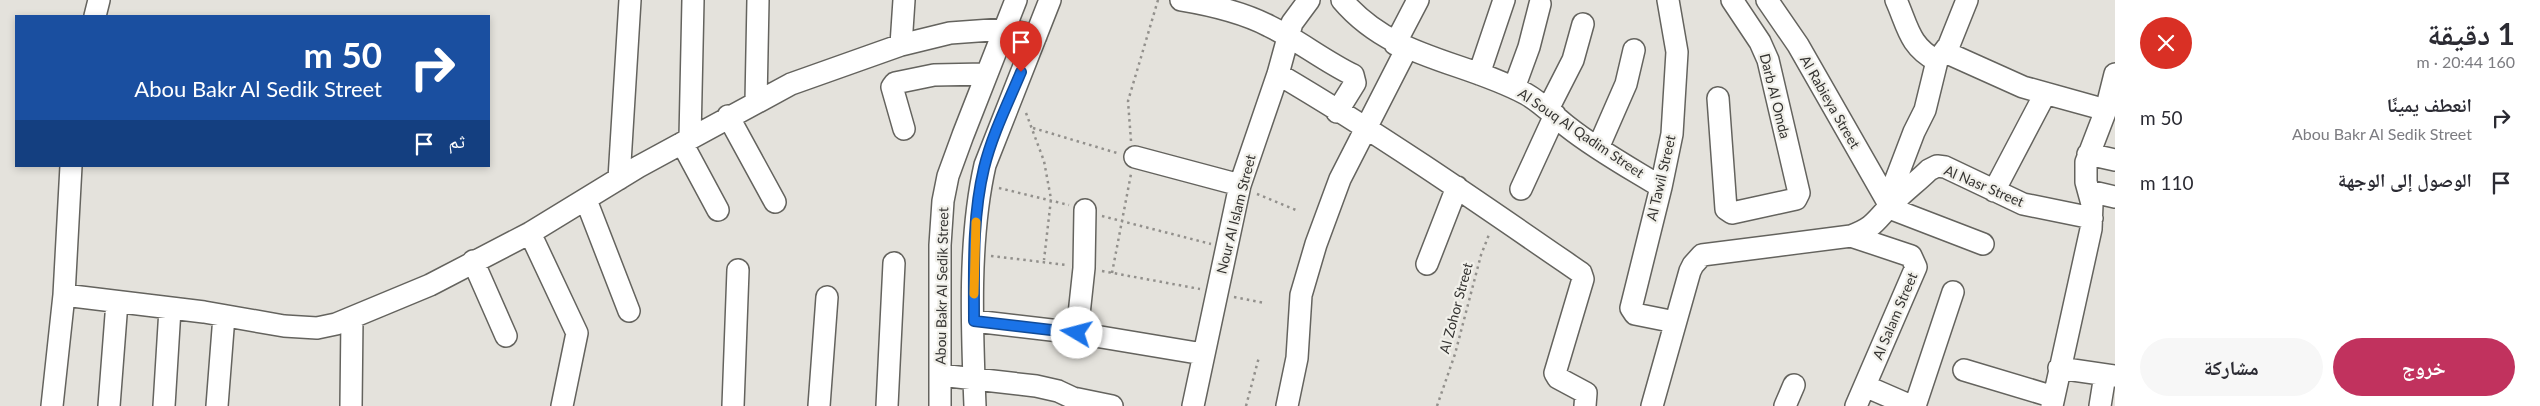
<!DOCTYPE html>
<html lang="ar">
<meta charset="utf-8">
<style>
body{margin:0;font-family:Lato,"Noto Naskh Arabic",sans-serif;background:#f7f7f7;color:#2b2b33;direction:rtl;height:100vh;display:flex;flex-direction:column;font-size:19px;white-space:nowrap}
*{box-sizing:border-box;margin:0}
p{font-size:16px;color:#7c7c81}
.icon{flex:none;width:28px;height:28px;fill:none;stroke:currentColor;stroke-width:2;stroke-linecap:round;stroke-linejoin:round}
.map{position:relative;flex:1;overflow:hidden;direction:ltr}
.panel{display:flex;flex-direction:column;background:#fff;width:425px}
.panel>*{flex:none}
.hud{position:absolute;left:15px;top:15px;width:475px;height:152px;border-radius:0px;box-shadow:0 2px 8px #0003;direction:rtl;background:#1a4fa0;color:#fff;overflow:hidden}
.pin{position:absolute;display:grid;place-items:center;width:42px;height:42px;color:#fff;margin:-51px -21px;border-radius:50% 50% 50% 0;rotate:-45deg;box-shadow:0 0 5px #0007}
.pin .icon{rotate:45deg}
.me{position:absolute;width:55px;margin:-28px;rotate:278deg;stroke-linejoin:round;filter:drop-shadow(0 0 4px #0008)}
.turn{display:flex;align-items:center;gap:18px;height:105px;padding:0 25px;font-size:22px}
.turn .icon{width:65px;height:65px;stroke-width:2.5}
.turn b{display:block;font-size:35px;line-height:42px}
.then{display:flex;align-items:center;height:48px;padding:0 25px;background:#0003;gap:10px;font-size:19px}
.round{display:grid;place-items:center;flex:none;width:52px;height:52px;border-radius:26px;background:#f7f7f7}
.headline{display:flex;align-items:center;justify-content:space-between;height:85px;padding:0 25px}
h1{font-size:30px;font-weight:700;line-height:38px}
.action{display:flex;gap:10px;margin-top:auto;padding:10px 25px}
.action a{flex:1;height:58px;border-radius:30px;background:#c1325e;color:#fff;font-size:20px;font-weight:700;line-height:58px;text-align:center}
.action a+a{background:#f7f7f7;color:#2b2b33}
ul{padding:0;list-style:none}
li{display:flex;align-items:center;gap:15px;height:65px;padding:0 25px}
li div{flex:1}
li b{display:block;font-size:19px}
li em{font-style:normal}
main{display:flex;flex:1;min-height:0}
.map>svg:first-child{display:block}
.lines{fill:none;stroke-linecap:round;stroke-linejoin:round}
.minor-casing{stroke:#64635e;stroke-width:24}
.path{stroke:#92908c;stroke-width:2.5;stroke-dasharray:2.5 4;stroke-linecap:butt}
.minor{stroke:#fff;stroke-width:21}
.route-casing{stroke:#114b97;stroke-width:12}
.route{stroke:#1a73e8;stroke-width:9}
.slow{stroke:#f59e0b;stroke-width:9}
.labels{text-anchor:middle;stroke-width:4.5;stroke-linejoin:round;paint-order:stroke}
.street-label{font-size:14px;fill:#343331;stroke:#f1f0ea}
</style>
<main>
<section class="panel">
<div class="headline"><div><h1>1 دقيقة</h1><p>160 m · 20:44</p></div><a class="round" style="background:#d93025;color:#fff"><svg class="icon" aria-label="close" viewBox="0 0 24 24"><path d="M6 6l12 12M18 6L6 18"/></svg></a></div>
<ul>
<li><svg class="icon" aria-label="right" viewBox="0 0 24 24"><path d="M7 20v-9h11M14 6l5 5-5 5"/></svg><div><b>انعطف يمينًا</b><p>Abou Bakr Al Sedik Street</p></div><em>50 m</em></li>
<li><svg class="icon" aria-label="arrive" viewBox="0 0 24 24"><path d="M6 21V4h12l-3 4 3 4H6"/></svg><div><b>الوصول إلى الوجهة</b></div><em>110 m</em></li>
</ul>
<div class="action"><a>خروج</a><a>مشاركة</a></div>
</section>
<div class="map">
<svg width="2115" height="406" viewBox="0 0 2115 406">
<rect width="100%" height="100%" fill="#e4e2dc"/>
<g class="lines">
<g class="minor-casing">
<path id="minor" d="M1181 0C1211 5 1242 12 1269 26 1298 40 1324 61 1353 75L1355 83 1337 112
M1342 0C1392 59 1463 60 1526 94 1542 103 1554 116 1568 127 1597 150 1630 168 1661 187
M1668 0 1677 52 1672 134 1661 187 1631 308 1635 314 1675 322
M1767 0 1798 45 1890 206
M1896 0C1908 27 1909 46 1937 61
M1967 0 1949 45 1937 61 1925 110 1914 132 1893 187 1889 201 1892 209 1983 244
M95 16 99 0
M1395 44 1418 0
M901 45 904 0
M1945 52 2023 87 2106 110
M1278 74C1382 135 1481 204 1581 273L1583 279 1555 373 1558 378 1586 393 1585 406
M1479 74 1504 0
M1514 88 1529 47 1540 4
M1718 98 1726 209 1732 213 1796 199 1799 193 1768 60 1760 42 1732 0
M756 102 758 0
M1548 109 1573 60 1583 24
M728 116 775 202
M904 129 892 87 895 83 934 75 986 74
M690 138 693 0
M682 143 718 210
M1598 148 1626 84 1634 50
M2088 154 2115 160
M1135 157 1240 185
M619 179 630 0
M1521 189 1555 115
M1994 191 2045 94
M2089 191 2115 197
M586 200 629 311
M530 233 577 333 562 406
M1851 236 1911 256 1916 267 1856 406
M473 261 506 336
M1427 264 1457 187
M64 295 204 312 284 326 317 328 336 324 430 285 530 233 638 167 791 84 901 45 950 33 1005 29 1036 36
M974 321 1077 333 1203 354
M1077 333 1084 268 1085 210
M2059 368 2115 376
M1964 370 2054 397
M940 375 1036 386 1058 391 1073 398 1112 406
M1865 386 1911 406
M52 406 64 295 71 166
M109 406 117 302
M164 406 170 309
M217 406 224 316
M351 406 352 318
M733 406 738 270
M819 406 827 297
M887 406 894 263
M940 406V245L943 201 948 176 963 135 1016 0
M975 406C972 330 968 240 985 165L1050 0
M1193 406 1240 185 1278 74 1292 23 1309 0
M1287 406 1297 358 1301 295 1316 244 1340 179 1407 48
M1652 406 1690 271 1693 265 1702 255 1851 236C1875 227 1875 221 1891 205 1903 192 1917 182 1929 170L1937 166 1945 167 2023 204 2092 218
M1785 406 1794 385
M1915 406 1953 292
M2052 406 2091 229 2092 204 2086 182V162L2106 110 2115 74
M2100 406 2105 375"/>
</g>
<path class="path" d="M1026 113 1044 161 1051 199 1044 260
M1033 128 1117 153
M1131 141 1128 101 1158 0
M999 188 1069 205
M1257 194 1296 210
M1102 216 1211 244
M991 256 1067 265
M1102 271 1200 289
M1112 273 1131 174
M1234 297 1265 303
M1246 406 1259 357
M1437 406 1455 354 1481 255 1490 232"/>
<use href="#minor" class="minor"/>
</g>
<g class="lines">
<g class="route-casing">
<path id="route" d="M1021 72C1008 103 992 135 984 168 972 218 974 270 974 321L1077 333"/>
</g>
<use href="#route" class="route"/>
<path class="slow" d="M974 294 976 222"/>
</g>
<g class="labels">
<g class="street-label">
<text transform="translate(1775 96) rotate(76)" y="5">Darb Al Omda</text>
<text transform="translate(1830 102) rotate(60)" y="5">Al Rabieya Street</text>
<text transform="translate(1581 133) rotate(34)" y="5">Al Souq Al Qadim Street</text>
<text transform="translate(1661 178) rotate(-77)" y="5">Al Tawil Street</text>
<text transform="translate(1984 186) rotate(23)" y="5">Al Nasr Street</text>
<text transform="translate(1236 214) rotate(-76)" y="5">Nour Al Islam Street</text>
<text transform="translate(942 286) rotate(-89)" y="5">Abou Bakr Al Sedik Street</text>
<text transform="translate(1456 308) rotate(-75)" y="5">Al Zohor Street</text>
<text transform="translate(1895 316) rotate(-67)" y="5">Al Salam Street</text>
</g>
</g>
</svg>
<div class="pin" style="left:1021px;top:72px;background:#d93025"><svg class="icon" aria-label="arrive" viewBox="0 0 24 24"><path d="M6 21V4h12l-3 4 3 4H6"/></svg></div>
<svg class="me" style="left:1077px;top:333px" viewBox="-20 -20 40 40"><circle r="19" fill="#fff"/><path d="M0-13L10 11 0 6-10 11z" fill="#1a73e8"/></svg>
<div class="hud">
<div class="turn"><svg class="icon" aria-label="right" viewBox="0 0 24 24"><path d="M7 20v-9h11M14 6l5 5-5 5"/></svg><div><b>50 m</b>Abou Bakr Al Sedik Street</div></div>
<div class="then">ثم<svg class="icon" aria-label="arrive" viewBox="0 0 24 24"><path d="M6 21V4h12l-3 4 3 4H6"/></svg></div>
</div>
</div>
</main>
